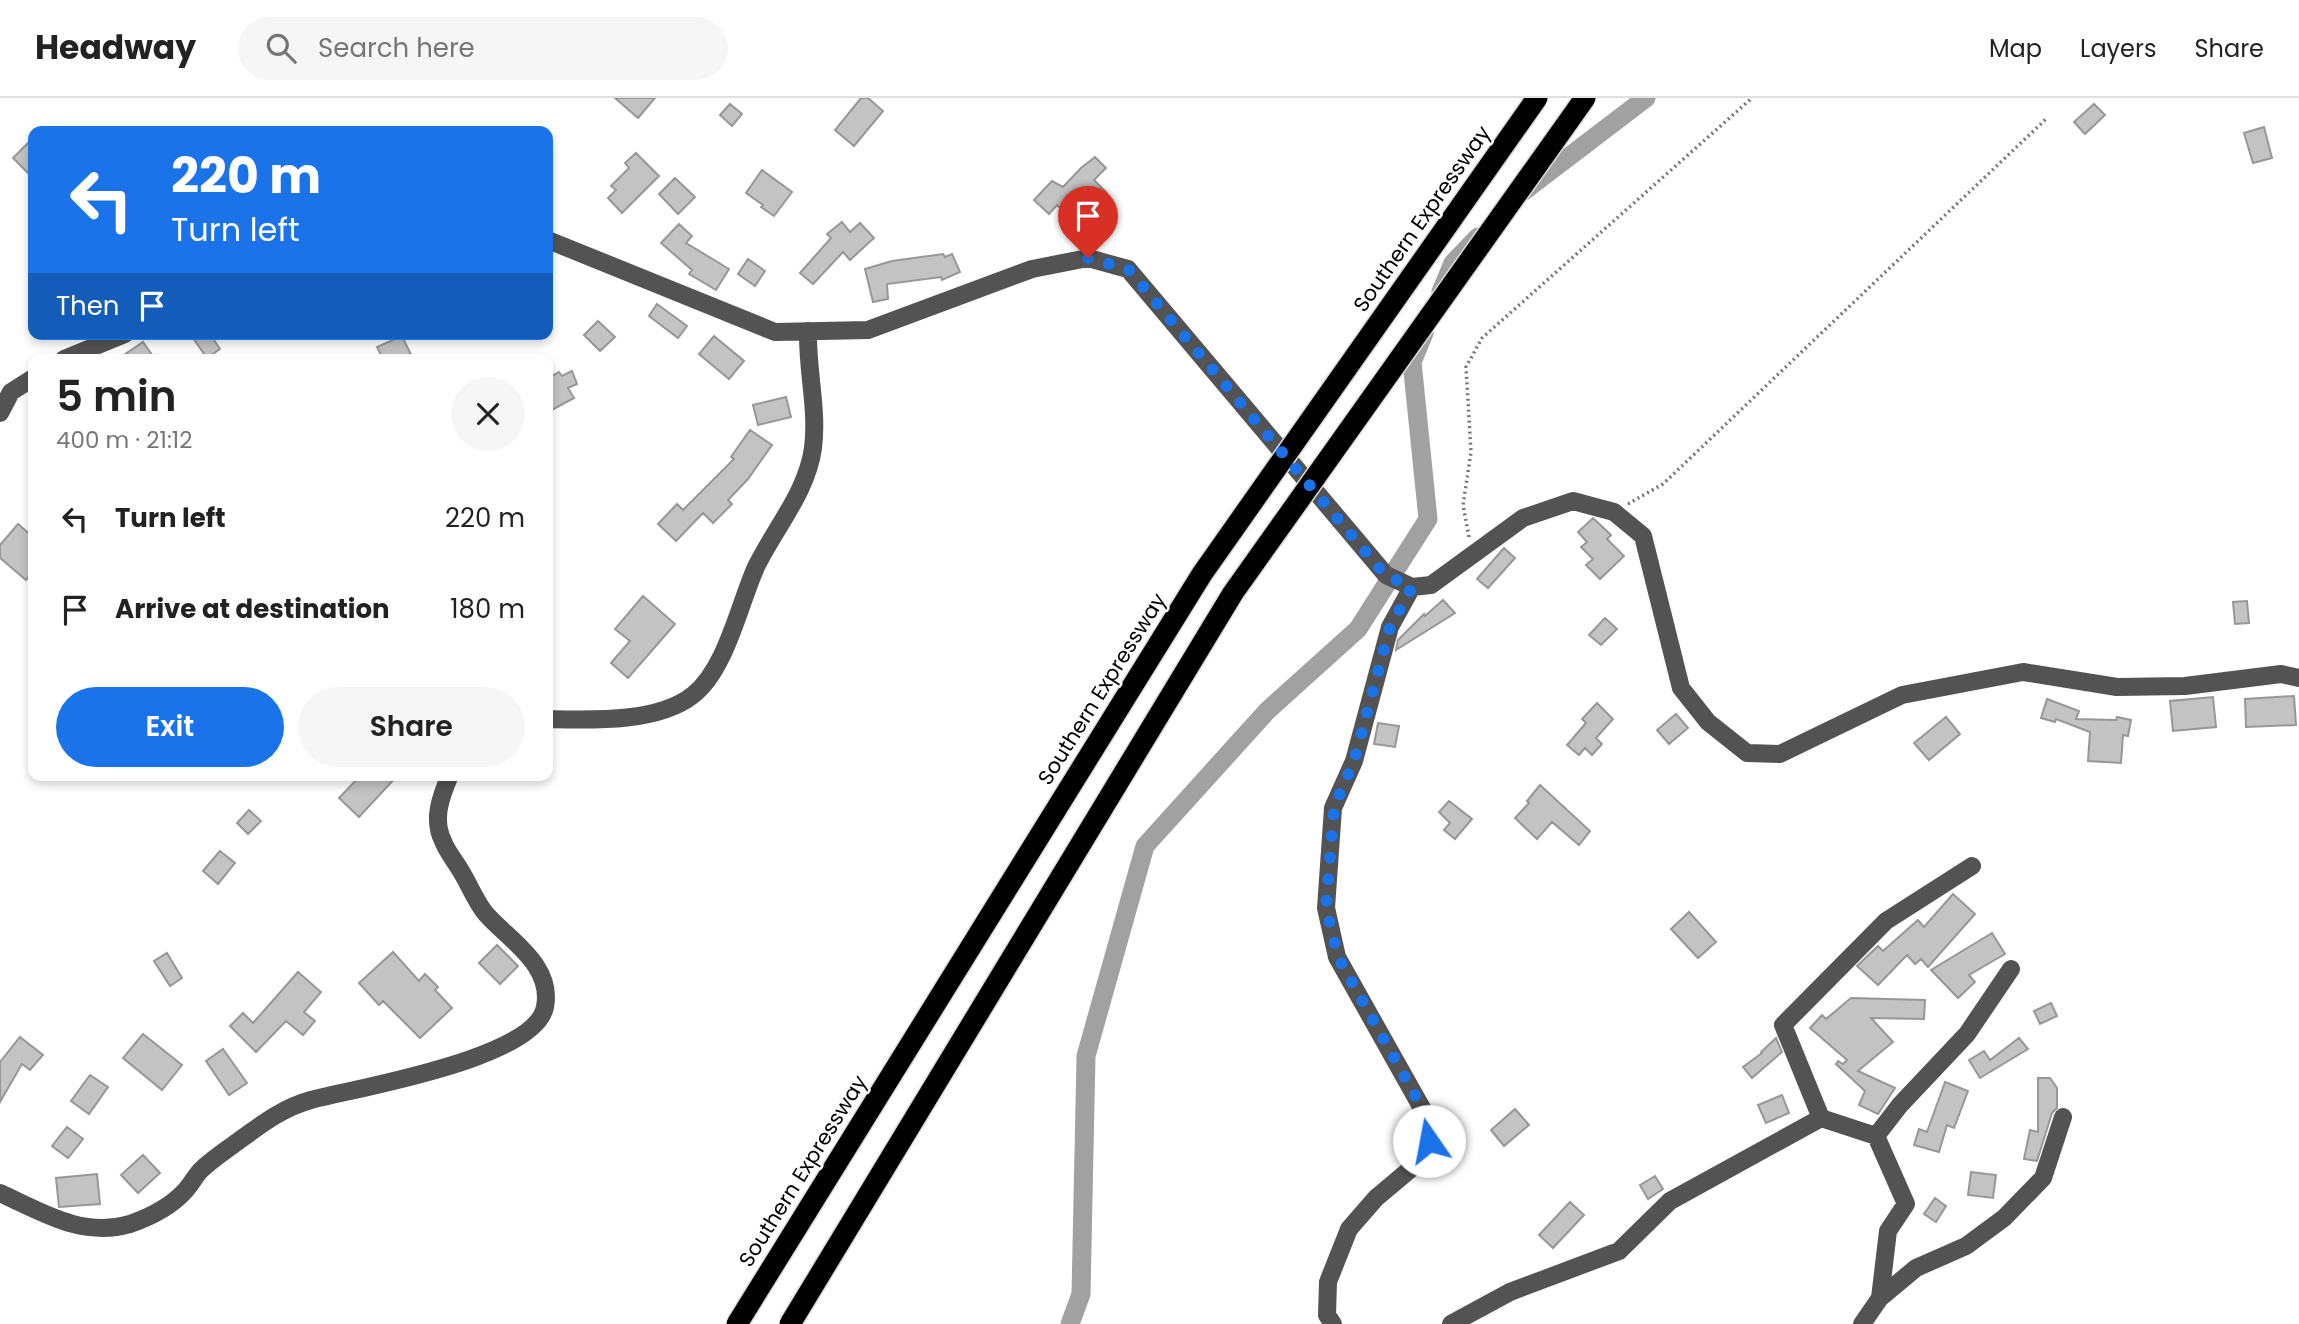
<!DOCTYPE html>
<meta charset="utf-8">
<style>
body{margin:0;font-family:Poppins,sans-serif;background:#f6f6f6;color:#222;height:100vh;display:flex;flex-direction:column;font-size:26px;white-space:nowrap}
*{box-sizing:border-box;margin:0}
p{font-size:23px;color:#767676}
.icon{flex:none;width:38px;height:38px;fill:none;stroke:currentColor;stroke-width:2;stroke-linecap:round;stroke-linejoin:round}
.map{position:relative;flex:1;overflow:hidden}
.side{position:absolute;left:28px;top:256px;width:525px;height:427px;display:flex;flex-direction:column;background:#fff;border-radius:14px;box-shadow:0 4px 10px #0003}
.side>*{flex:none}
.guide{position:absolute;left:28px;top:28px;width:525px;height:214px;border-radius:14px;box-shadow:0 4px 10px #0003;background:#1a73e8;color:#fff;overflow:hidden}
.pin{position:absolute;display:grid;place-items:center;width:60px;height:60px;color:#fff;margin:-72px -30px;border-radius:50% 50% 50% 0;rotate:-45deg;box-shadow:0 0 7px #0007}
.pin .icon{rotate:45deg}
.me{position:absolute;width:77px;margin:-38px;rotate:348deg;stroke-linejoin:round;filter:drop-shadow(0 0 5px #0008)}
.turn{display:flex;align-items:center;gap:24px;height:147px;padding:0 28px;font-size:32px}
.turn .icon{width:91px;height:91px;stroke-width:2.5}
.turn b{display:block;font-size:49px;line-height:60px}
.then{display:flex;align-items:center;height:66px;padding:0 28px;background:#0003;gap:14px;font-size:26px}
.round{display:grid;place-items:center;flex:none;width:74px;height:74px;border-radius:37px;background:#f6f6f6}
.overview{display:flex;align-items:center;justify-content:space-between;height:119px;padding:0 28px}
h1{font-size:42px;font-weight:600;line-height:52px}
.cta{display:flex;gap:14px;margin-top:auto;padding:14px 28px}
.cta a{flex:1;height:80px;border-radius:42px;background:#1a73e8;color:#fff;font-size:28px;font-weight:600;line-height:80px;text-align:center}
.cta a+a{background:#f6f6f6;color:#222}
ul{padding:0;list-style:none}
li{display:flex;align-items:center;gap:21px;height:91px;padding:0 28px}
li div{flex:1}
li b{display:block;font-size:26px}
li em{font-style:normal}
header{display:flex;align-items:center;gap:42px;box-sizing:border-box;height:98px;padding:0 35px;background:#fff;border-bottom:2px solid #e0e0e0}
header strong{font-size:33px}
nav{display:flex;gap:38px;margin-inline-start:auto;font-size:24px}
.search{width:490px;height:63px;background:#f6f6f6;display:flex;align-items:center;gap:18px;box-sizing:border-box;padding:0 24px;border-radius:38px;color:#767676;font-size:26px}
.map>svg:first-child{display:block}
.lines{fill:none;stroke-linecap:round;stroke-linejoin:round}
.canal{stroke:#a1a1a1;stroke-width:19}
.building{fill:#c3c3c3;stroke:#979797;stroke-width:2}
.path{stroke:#757575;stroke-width:3.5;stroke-dasharray:2 3.5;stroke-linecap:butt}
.minor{stroke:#535353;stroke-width:18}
.highway-bridge-casing{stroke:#dbdbdb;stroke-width:24;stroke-linecap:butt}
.highway-bridge{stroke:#000;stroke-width:21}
.route{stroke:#1a73e8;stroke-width:12;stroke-dasharray:0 21.6}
.labels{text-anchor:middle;stroke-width:5;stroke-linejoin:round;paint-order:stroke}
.street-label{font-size:21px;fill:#000;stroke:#fff}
</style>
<header>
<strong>Headway</strong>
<div class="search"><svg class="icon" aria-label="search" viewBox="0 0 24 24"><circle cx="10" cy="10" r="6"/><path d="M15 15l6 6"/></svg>Search here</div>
<nav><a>Map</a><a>Layers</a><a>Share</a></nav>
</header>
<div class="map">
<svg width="2299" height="1226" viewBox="0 0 2299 1226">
<rect width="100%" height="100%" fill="#fff"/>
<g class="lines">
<path class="canal" d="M1524 93 1646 0
M1441 194 1453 165 1478 139
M1070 1226 1081 1196 1086 958 1145 748 1267 613 1358 531 1428 421 1412 264 1424 235"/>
</g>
<path class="building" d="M615 0H655L638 20Z
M861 0H868L883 13 854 48 835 32Z
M730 6 742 16 732 28 720 17Z
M2094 6 2105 17 2085 36 2074 24Z
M2264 29 2272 60 2253 65 2244 35Z
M33 40V80L13 60Z
M636 55 659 78 622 115 608 100 616 92 611 88 629 70 625 65Z
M1095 59 1106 70 1094 82 1107 95 1097 107 1081 91 1062 112 1057 107 1049 116 1034 102 1052 83 1063 89 1081 70Z
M762 72 792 94 774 118 761 109 763 107 746 95Z
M675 80 695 99 678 116 659 96Z
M842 124 850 134 860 125 874 140 850 162 843 154 813 186 800 175 831 140 827 136Z
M679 126 692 138 686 145 729 171 716 192 689 176 692 172 661 145Z
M943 156 945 159 952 156 960 174 942 182 941 179 887 186 888 201 873 204 865 171 892 163Z
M748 161 765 173 755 188 738 176Z
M657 206 687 228 678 240 649 218Z
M598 223 615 239 600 253 584 237Z
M190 236H210L220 251 207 260Z
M402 238 413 261H383L377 249Z
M714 238 744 263 729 281 699 256Z
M143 244 155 261H118Z
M572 273 577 286 568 290 574 300 548 314V280L559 274 562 278Z
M786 299 791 319 758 327 753 307Z
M750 332 772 347 748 381 728 402 732 406 713 425 703 415 676 443 658 426 677 406 683 412 734 361 731 359Z
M1593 420 1611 437 1607 441 1624 458 1600 481 1586 467 1593 461 1581 449 1587 444 1578 434Z
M18 426 33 439V473L26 482 0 460V447Z
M1504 450 1515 460 1488 490 1477 481Z
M643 498 675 526 628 580 611 565 630 543 615 531Z
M1443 502 1455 515 1396 552 1398 542 1424 516 1425 518Z
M2247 503 2249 525 2235 526 2233 504Z
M1605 520 1617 531 1601 547 1589 537Z
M2294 598 2296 627 2246 629 2245 601Z
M2213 599 2216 629 2173 633 2170 603Z
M2047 601 2079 613 2076 621 2116 622 2117 619 2131 622 2128 638 2123 637 2121 665 2088 663 2090 634 2056 621 2055 624 2041 620Z
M1597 605 1613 621 1596 640 1602 646 1592 657 1585 650 1579 657 1567 647 1586 625 1582 621Z
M1676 616 1688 630 1669 646 1657 632Z
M1946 619 1960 636 1929 662 1914 645Z
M1378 625 1399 628 1395 649 1374 646Z
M361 677H398L359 719 339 700Z
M1540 687 1590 733 1579 747 1552 724 1537 741 1515 720 1529 705 1527 703Z
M1449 703 1472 721 1455 741 1444 732 1450 725 1439 714Z
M249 712 261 723 248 736 237 725Z
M220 753 235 765 218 786 203 773Z
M1953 796 1975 816 1928 869 1921 861 1915 866 1907 857 1878 887 1857 868 1878 848 1883 853 1918 822 1924 829Z
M1689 814 1716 844 1698 860 1671 831Z
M1992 835 2005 856 1969 877 1975 884 1958 900 1931 872Z
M497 847 518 868 500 886 479 865Z
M393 854 419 883 425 876 438 889 435 892 452 910 420 940 383 903 379 907 359 885Z
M167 855 182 880 170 888 154 863Z
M298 874 321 894 304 914 315 923 303 937 286 923 256 954 230 928 243 915 253 925Z
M1851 900 1925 902 1924 921 1871 920 1893 944 1858 973 1895 990 1878 1016 1859 1007 1865 993 1836 966 1838 963 1843 966 1847 962 1810 930 1822 917 1826 921Z
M2051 905 2057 918 2040 926 2034 913Z
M143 936 182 967 162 992 123 960Z
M20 939 43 957 30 972 22 966 0 1004V964Z
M1776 940 1782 954 1752 980 1743 969 1762 955 1761 954Z
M2019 940 2028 951 1980 980 1969 962 1984 953 1990 962Z
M223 951 247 985 229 997 206 963Z
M90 977 108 989 89 1016 71 1003Z
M2038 980H2050L2057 990V1010L2052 1015 2037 1063 2024 1061 2030 1032 2038 1034Z
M1945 984 1968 993 1954 1030 1947 1027 1939 1054 1914 1047 1919 1031 1927 1034Z
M1782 997 1789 1015 1766 1025 1758 1007Z
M1515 1011 1529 1027 1504 1048 1491 1032Z
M67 1029 83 1041 68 1060 52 1048Z
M143 1057 160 1075 138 1095 121 1077Z
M1971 1074 1996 1077 1993 1100 1968 1097Z
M97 1076 100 1106 59 1109 56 1080Z
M1655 1078 1663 1091 1648 1101 1640 1087Z
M1935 1100 1946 1108 1936 1124 1924 1116Z
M1570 1104 1584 1117 1553 1150 1539 1137Z"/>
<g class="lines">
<path class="path" d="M1628 406 1663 386 2046 21
M1469 439 1463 407 1471 354 1466 269 1482 240 1752 0"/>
<path class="minor" d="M548 142 775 234 868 232 1032 171 1088 160 1128 171 1386 477 1412 489 1431 487 1523 420 1573 403 1614 414 1643 438 1681 590 1708 624 1747 655 1780 656 1902 597 2023 574 2117 589 2185 588 2281 576 2299 580
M64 261 125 236
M0 315 11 294 33 280
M548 621C591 622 658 625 693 597 726 571 739 507 756 469 775 430 807 394 813 350 818 311 807 273 808 233
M1821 1020 1783 927 1886 823 1972 768
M1876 1038 1900 1007 1967 936 2011 871
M0 1095C42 1114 82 1140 130 1126 150 1119 169 1110 184 1094 190 1088 194 1080 200 1073 210 1063 222 1055 233 1047 258 1029 281 1010 311 1002 356 990 535 961 545 909 553 867 510 843 486 816 476 804 470 788 462 775 456 764 447 754 443 743 432 721 441 698 450 677
M1880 1200 1916 1170 1966 1148 2004 1120 2043 1080 2063 1019
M1333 1226 1327 1217 1328 1184 1349 1131 1376 1100 1426 1058 1432 1028 1337 859 1326 810 1333 710 1354 663 1390 529 1412 489
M1451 1226 1510 1194 1619 1153 1670 1103 1821 1020 1876 1038 1906 1106 1888 1133 1880 1200 1862 1226"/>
<g class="highway-bridge-casing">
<path id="highway-bridge" d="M737 1226 1202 476 1537 0
M790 1226 1233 495 1585 0"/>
</g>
<use href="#highway-bridge" class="highway-bridge"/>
</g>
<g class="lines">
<path class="route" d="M1088 160 1128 171 1385 477 1412 489 1390 529 1354 663 1334 709 1326 810 1338 859 1432 1028 1429 1043"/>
</g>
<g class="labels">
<g class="street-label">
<text transform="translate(1422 121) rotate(-55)" y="7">Southern Expressway</text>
<text transform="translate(1102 591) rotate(-58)" y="7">Southern Expressway</text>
<text transform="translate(803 1073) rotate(-58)" y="7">Southern Expressway</text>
</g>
</g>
</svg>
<div class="pin" style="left:1088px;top:160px;background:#d93025"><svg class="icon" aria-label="arrive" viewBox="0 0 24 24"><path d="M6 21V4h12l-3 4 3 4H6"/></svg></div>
<svg class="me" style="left:1429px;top:1043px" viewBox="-20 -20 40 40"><circle r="19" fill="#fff"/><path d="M0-13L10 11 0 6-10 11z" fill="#1a73e8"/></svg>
<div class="guide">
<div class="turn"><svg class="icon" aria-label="left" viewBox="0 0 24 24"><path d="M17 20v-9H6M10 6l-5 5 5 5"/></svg><div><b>220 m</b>Turn left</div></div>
<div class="then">Then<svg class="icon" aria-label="arrive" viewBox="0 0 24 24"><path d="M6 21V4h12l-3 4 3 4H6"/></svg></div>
</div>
<section class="side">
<div class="overview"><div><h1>5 min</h1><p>400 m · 21:12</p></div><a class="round"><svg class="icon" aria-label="close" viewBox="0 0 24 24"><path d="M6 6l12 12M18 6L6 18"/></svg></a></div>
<ul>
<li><svg class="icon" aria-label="left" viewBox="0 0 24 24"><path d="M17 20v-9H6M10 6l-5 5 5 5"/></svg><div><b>Turn left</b></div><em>220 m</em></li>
<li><svg class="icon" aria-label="arrive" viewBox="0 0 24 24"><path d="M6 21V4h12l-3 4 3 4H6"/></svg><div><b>Arrive at destination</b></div><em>180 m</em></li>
</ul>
<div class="cta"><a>Exit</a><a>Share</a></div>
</section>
</div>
